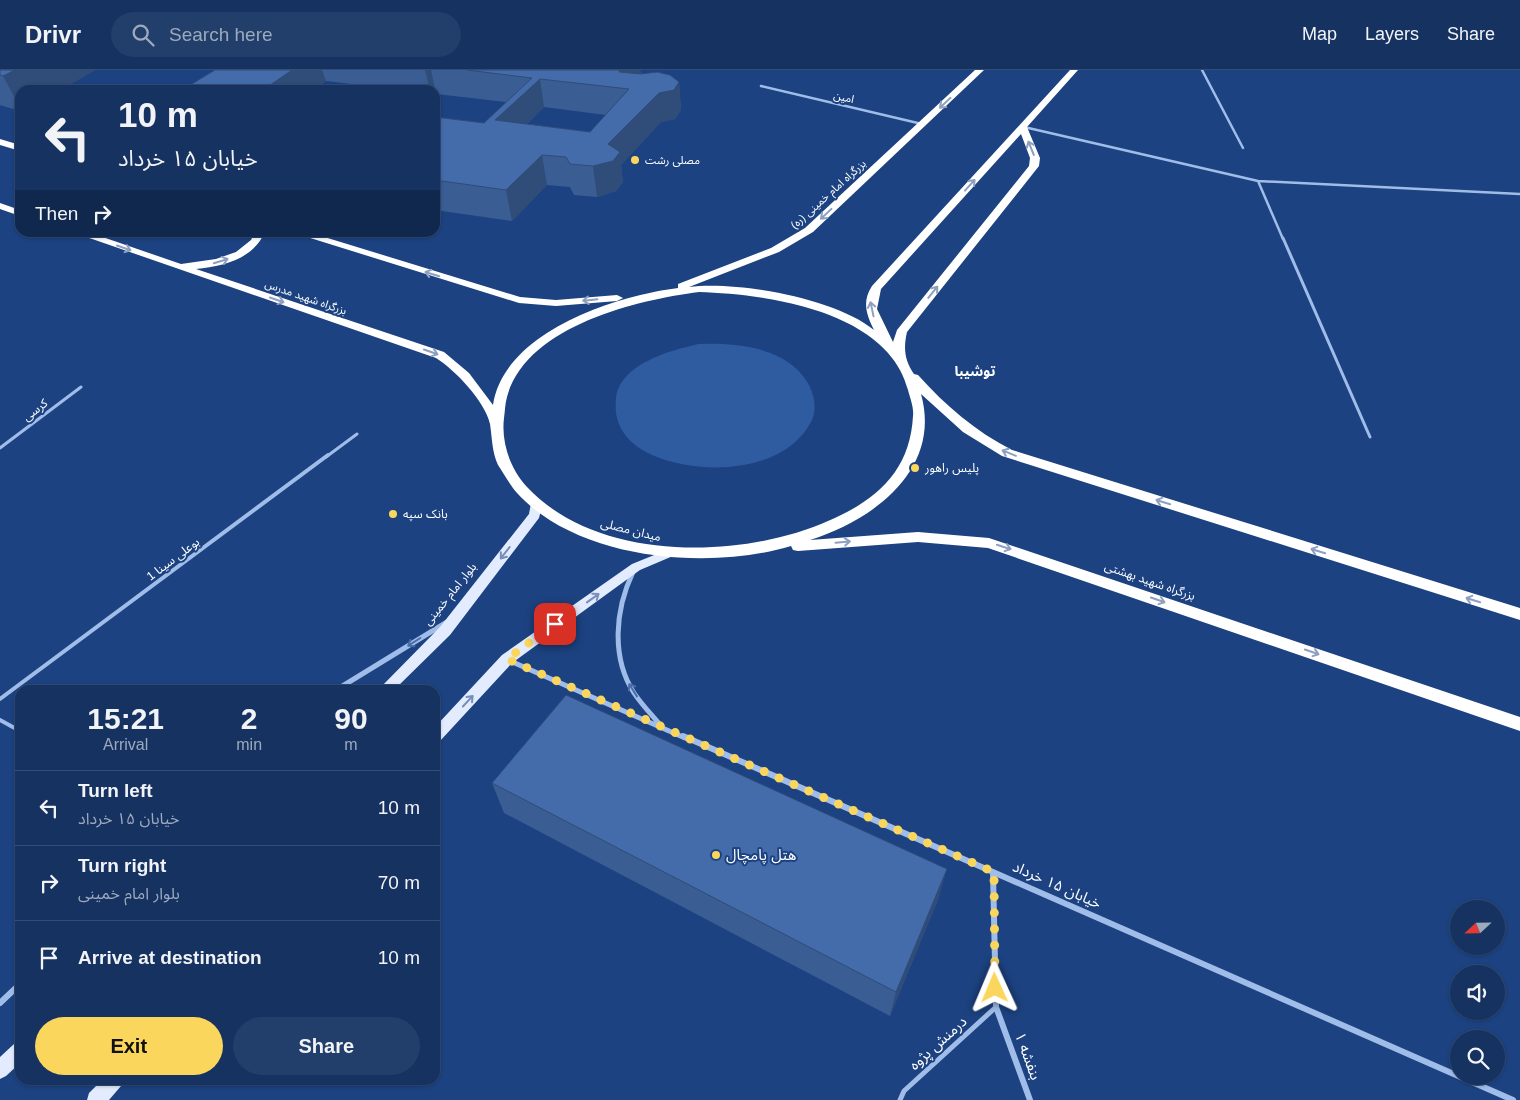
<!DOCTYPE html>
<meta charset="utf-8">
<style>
body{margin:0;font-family:Helvetica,"Noto Sans Arabic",sans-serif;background:#223e6a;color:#f1f3f6;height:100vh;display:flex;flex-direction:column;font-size:19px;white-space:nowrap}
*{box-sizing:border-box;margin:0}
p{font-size:16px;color:#9daabd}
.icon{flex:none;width:28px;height:28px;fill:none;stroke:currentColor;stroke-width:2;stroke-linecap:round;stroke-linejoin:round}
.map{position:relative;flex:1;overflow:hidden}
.sheet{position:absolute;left:15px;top:615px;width:425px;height:400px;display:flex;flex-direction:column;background:#153261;border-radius:15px;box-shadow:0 1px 4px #0004,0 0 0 1px #344d76}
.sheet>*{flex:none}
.top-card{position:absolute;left:15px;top:15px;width:425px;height:152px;border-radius:15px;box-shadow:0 1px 4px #0004,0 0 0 1px #344d76;background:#153261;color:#f1f3f6;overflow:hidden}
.needle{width:32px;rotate:248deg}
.fabs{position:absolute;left:1450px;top:830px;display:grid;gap:10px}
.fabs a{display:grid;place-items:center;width:55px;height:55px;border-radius:50%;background:#153261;box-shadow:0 1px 4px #0004,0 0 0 1px #344d76;font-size:25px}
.pin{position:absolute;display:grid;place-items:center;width:42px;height:42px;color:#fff;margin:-21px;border-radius:10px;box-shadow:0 2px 8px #0006}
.me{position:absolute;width:55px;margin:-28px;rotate:359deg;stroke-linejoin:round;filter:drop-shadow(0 0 4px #0008)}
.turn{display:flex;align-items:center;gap:18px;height:105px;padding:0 20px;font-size:22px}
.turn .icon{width:65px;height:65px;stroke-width:2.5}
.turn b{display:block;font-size:35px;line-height:42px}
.then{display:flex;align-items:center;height:48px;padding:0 20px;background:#0003;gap:10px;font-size:19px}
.eta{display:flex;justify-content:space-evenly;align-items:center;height:85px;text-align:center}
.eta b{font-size:30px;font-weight:600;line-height:35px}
.primary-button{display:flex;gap:10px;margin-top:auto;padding:10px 20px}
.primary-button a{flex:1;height:58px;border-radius:30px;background:#fbd65d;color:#111;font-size:20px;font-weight:600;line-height:58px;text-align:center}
.primary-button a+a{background:#223e6a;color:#f1f3f6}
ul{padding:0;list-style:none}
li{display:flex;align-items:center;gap:15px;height:75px;padding:0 20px;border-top:1px solid #344d76}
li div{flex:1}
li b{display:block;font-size:19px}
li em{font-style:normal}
header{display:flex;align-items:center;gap:30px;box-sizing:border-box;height:70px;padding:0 25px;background:#153261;border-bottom:1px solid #344d76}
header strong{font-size:24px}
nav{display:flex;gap:28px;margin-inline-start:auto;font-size:18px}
.search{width:350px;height:45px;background:#223e6a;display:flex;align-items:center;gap:12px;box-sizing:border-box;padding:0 18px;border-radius:28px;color:#9daabd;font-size:19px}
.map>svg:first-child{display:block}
.green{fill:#2f5ba0}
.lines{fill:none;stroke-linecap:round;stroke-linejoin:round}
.lane-far3{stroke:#a0bdea;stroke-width:2.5}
.lane-far2{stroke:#a0bdea;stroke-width:3}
.lane-far1{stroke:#a0bdea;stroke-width:4}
.lane{stroke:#a0bdea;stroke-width:5}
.street-far1{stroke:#a0bdea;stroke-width:5}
.street{stroke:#a0bdea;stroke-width:6}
.primary{fill:#e3ecfe;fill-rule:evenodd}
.highway{fill:#fff;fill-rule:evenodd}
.wall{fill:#3a5d93;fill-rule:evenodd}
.shaded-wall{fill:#304c78}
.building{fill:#446cab;stroke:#304c78;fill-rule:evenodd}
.oneway{stroke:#8ea0c0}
.oneway2{stroke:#768eb9}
.oneway3{stroke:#4a6da6}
.route{stroke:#fbd65d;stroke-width:9;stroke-dasharray:0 16.2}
.poi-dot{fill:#fbd65d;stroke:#1c4281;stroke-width:2}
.labels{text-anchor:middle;stroke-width:4;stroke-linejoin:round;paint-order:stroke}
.far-street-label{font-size:11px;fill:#fff;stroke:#1c4281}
.far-poi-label{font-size:11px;fill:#fff;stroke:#1c4281;text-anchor:start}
.street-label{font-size:12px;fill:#fff;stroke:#1c4281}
.poi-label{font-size:12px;fill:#fff;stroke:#1c4281;text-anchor:start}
.neighbourhood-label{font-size:14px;font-weight:bold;fill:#fff;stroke:#1c4281}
.near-poi-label{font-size:15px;fill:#fff;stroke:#1c4281;text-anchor:start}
.near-street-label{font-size:15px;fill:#fff;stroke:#1c4281}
</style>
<header>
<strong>Drivr</strong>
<div class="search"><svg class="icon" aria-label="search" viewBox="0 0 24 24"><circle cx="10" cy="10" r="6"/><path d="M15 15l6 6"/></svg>Search here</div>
<nav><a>Map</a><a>Layers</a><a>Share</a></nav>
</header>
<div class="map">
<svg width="1520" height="1030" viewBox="0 0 1520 1030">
<rect width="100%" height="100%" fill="#1c4281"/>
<path class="green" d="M699 274C738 273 790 277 810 317 814 326 817 339 812 350 786 404 699 406 652 385 628 374 613 356 616 329 619 294 671 280 699 274Z"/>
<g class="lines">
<path class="lane-far3" d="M1202 0 1243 78
M761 16 922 54
M1024 57 1258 111 1283 169
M1258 111 1520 124"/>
<path class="lane-far2" d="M1283 168 1370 367
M0 378 81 317
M326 387 357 364"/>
<path class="lane-far1" d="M0 629 328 385
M0 650 20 661"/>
<path class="lane" d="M900 1030 904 1021 996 937"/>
<path class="street-far1" d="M633 502C615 540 611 587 634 623 642 635 652 645 661 656
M508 590 685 668
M336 620 447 552"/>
<path class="street" d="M683 666 1513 1030
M993 803 996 937 1030 1030
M0 933 20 914"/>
<path class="primary" d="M537 429 543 433 539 448 450 565 394 620H378L440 557 529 444 531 433Z
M669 479 675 483 673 486 640 500 512 593 440 671 435 673V657L502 585 632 494Z
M20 971V993L6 1006 0 1009V987L14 974Z
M102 1010H124L121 1016 109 1030H87L89 1023Z"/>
<path class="highway" d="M975 0H984L813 162 779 182 689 217C738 211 835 228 874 260 866 244 862 231 872 216L1070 0H1078L1027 57 1040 88 1039 96 907 262C903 279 905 291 914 304L918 305C946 336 975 361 1012 380L1520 538V550L1002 386 963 362 921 324C942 399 874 450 810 470L918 462 989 468 1520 647V661L988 478 918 472 798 481 793 480 791 476C709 501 578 490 517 423 510 415 504 404 498 395 492 383 492 367 490 354 485 331 455 300 436 288L72 162H88L181 194 216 189 236 182 251 170 255 162H265C252 190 223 196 196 199L444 282 469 303 493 335C504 262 615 226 678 218V214L771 178 805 158ZM1021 64 1030 88 1029 96 897 260 893 272 877 239 881 219ZM699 222C767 224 888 241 908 320 910 328 914 337 913 346 910 401 877 430 828 451 740 490 597 492 527 417 510 399 501 372 504 348 505 341 505 334 507 327 526 256 637 230 699 222Z
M0 69 20 75V81L0 75Z
M0 133 20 140V146L0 139Z
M291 162H308L520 227 556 230 617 225 623 228 617 231 556 236 519 233Z"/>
</g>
<path class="wall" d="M0 0 20 20V41L0 35Z
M215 0H640L641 4 679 12 681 40 675 49 661 52 621 95 623 112 616 121 597 127 574 125 570 117 547 115 512 151 435 140V47L484 53 506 32 436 24 435 25V20H385L384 18 326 11 314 20H182ZM544 37 606 45 590 62 527 54Z
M492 713 939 827 890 946 504 743Z"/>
<path class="shaded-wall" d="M15 0H96L61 20H20V37L3 6Z
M292 0H322L326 11 314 20H263Z
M425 0H431L436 24 435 25V20H430Z
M620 0H640L641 6 619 2Z
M540 9 544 37 501 79 495 50Z
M679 12 681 40 675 49 661 52 621 95 623 112 616 121 597 127 593 96 608 74 659 23Z
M542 85 547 115 512 151 506 120Z
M947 799 939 827 890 946 896 922Z"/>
<path class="building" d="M0 0H15L3 6 0 5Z
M215 0H292L263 20H182Z
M467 0H620L619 2 641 4 657 2 670 5 679 12 674 20 659 23 608 74 620 82 613 91 593 96 570 94 566 87 542 85 506 120 435 110V47L484 53 532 8ZM540 9 629 19 590 62 495 50Z
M566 625 947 799 896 922 492 713Z"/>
<defs><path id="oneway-shaft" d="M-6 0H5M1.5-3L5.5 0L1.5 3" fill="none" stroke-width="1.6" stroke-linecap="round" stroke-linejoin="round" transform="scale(1.25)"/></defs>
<g class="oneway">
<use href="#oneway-shaft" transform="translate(945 33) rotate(137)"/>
<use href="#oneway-shaft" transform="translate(1031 78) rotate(-112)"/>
<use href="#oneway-shaft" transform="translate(970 115) rotate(-48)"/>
<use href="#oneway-shaft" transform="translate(826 144) rotate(137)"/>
<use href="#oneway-shaft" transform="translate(124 178) rotate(19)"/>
<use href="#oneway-shaft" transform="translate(221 191) rotate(-17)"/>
<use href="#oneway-shaft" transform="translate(432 204) rotate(-163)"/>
<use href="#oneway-shaft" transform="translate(933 222) rotate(-51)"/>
<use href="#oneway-shaft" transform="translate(277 230) rotate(19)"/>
<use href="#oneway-shaft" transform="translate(590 230) rotate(174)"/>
<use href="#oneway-shaft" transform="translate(872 239) rotate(-102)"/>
<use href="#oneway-shaft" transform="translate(431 282) rotate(19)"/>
<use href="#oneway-shaft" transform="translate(1009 383) rotate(-158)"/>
<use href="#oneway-shaft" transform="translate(1163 432) rotate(-163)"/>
<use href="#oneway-shaft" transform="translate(843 472) rotate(-5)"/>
<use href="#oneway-shaft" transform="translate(1004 477) rotate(18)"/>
<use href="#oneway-shaft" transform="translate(1318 481) rotate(-163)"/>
<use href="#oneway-shaft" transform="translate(1158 530) rotate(19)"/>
<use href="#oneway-shaft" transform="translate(1473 530) rotate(-163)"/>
<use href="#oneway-shaft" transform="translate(1312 582) rotate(19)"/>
</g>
<g class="oneway2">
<use href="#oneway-shaft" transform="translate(505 483) rotate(128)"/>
<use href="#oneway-shaft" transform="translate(593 528) rotate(-36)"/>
<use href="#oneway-shaft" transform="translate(468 631) rotate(-47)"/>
</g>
<g class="oneway3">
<use href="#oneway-shaft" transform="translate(414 572) rotate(148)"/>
<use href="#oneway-shaft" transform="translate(633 620) rotate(-122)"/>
</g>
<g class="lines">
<path class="route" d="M555 554 507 589 994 802 995 918"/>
</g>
<g class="poi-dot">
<circle cx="635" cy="90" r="5"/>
<circle cx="915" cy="398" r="5"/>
<circle cx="393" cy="444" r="5"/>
<circle cx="716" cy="785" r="5"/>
</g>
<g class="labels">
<g class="far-street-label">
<text transform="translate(844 27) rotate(13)" y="4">امین</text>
<text transform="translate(828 124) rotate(-42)" y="4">بزرگراه امام خمینی (ره)</text>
<text transform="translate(306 227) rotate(19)" y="4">بزرگراه شهید مدرس</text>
</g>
<g class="far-poi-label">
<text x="645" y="94">مصلی رشت</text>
</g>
<g class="street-label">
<text transform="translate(35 340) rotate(-37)" y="4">کرسی</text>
<text transform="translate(631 460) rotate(14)" y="4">میدان مصلی</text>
<text transform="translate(173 489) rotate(-37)" y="4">بوعلی سینا 1</text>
<text transform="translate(1150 511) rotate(19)" y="4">بزرگراه شهید بهشتی</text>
<text transform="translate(450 524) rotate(-51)" y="4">بلوار امام خمینی</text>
</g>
<g class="poi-label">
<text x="925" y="402">پلیس راهور</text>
<text x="403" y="448">بانک سپه</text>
</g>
<g class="neighbourhood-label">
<text x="975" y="306">توشیبا</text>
</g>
<g class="near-poi-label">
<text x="726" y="790">هتل پامچال</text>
</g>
<g class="near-street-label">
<text transform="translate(1057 815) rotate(24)" y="5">خیابان ۱۵ خرداد</text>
<text transform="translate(938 973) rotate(-42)" y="5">درمنش پژوه</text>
<text transform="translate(1028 986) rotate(70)" y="5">بنفشه ۱</text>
</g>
</g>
</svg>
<div class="fabs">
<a><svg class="needle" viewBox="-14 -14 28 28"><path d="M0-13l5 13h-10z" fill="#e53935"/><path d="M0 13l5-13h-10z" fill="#9daabd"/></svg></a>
<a><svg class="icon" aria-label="sound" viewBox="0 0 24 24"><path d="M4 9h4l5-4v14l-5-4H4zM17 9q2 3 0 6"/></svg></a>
<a><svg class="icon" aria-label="search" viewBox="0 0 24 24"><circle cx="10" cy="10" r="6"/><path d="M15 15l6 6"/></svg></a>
</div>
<div class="pin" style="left:555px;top:554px;background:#d93025"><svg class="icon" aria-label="arrive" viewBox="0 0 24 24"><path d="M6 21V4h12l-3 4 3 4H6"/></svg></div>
<svg class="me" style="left:995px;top:918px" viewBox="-20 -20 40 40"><path d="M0-17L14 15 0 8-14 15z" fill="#fbd65d" stroke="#fff" stroke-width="4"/></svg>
<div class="top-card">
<div class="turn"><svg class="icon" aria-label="left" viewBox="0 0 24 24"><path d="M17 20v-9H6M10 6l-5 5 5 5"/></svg><div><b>10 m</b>خیابان ۱۵ خرداد</div></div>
<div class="then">Then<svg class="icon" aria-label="right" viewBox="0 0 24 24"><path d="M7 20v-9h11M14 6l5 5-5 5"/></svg></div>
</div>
<section class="sheet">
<div class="eta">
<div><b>15:21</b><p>Arrival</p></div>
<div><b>2</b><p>min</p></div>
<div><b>90</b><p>m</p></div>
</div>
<ul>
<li><svg class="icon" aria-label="left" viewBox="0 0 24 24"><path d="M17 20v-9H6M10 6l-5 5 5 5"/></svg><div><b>Turn left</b><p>خیابان ۱۵ خرداد</p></div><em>10 m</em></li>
<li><svg class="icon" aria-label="right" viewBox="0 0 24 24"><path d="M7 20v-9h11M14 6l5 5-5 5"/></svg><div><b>Turn right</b><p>بلوار امام خمینی</p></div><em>70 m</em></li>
<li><svg class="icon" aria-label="arrive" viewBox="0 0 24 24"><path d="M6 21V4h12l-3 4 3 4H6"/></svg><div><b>Arrive at destination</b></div><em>10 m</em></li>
</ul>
<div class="primary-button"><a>Exit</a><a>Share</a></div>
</section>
</div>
